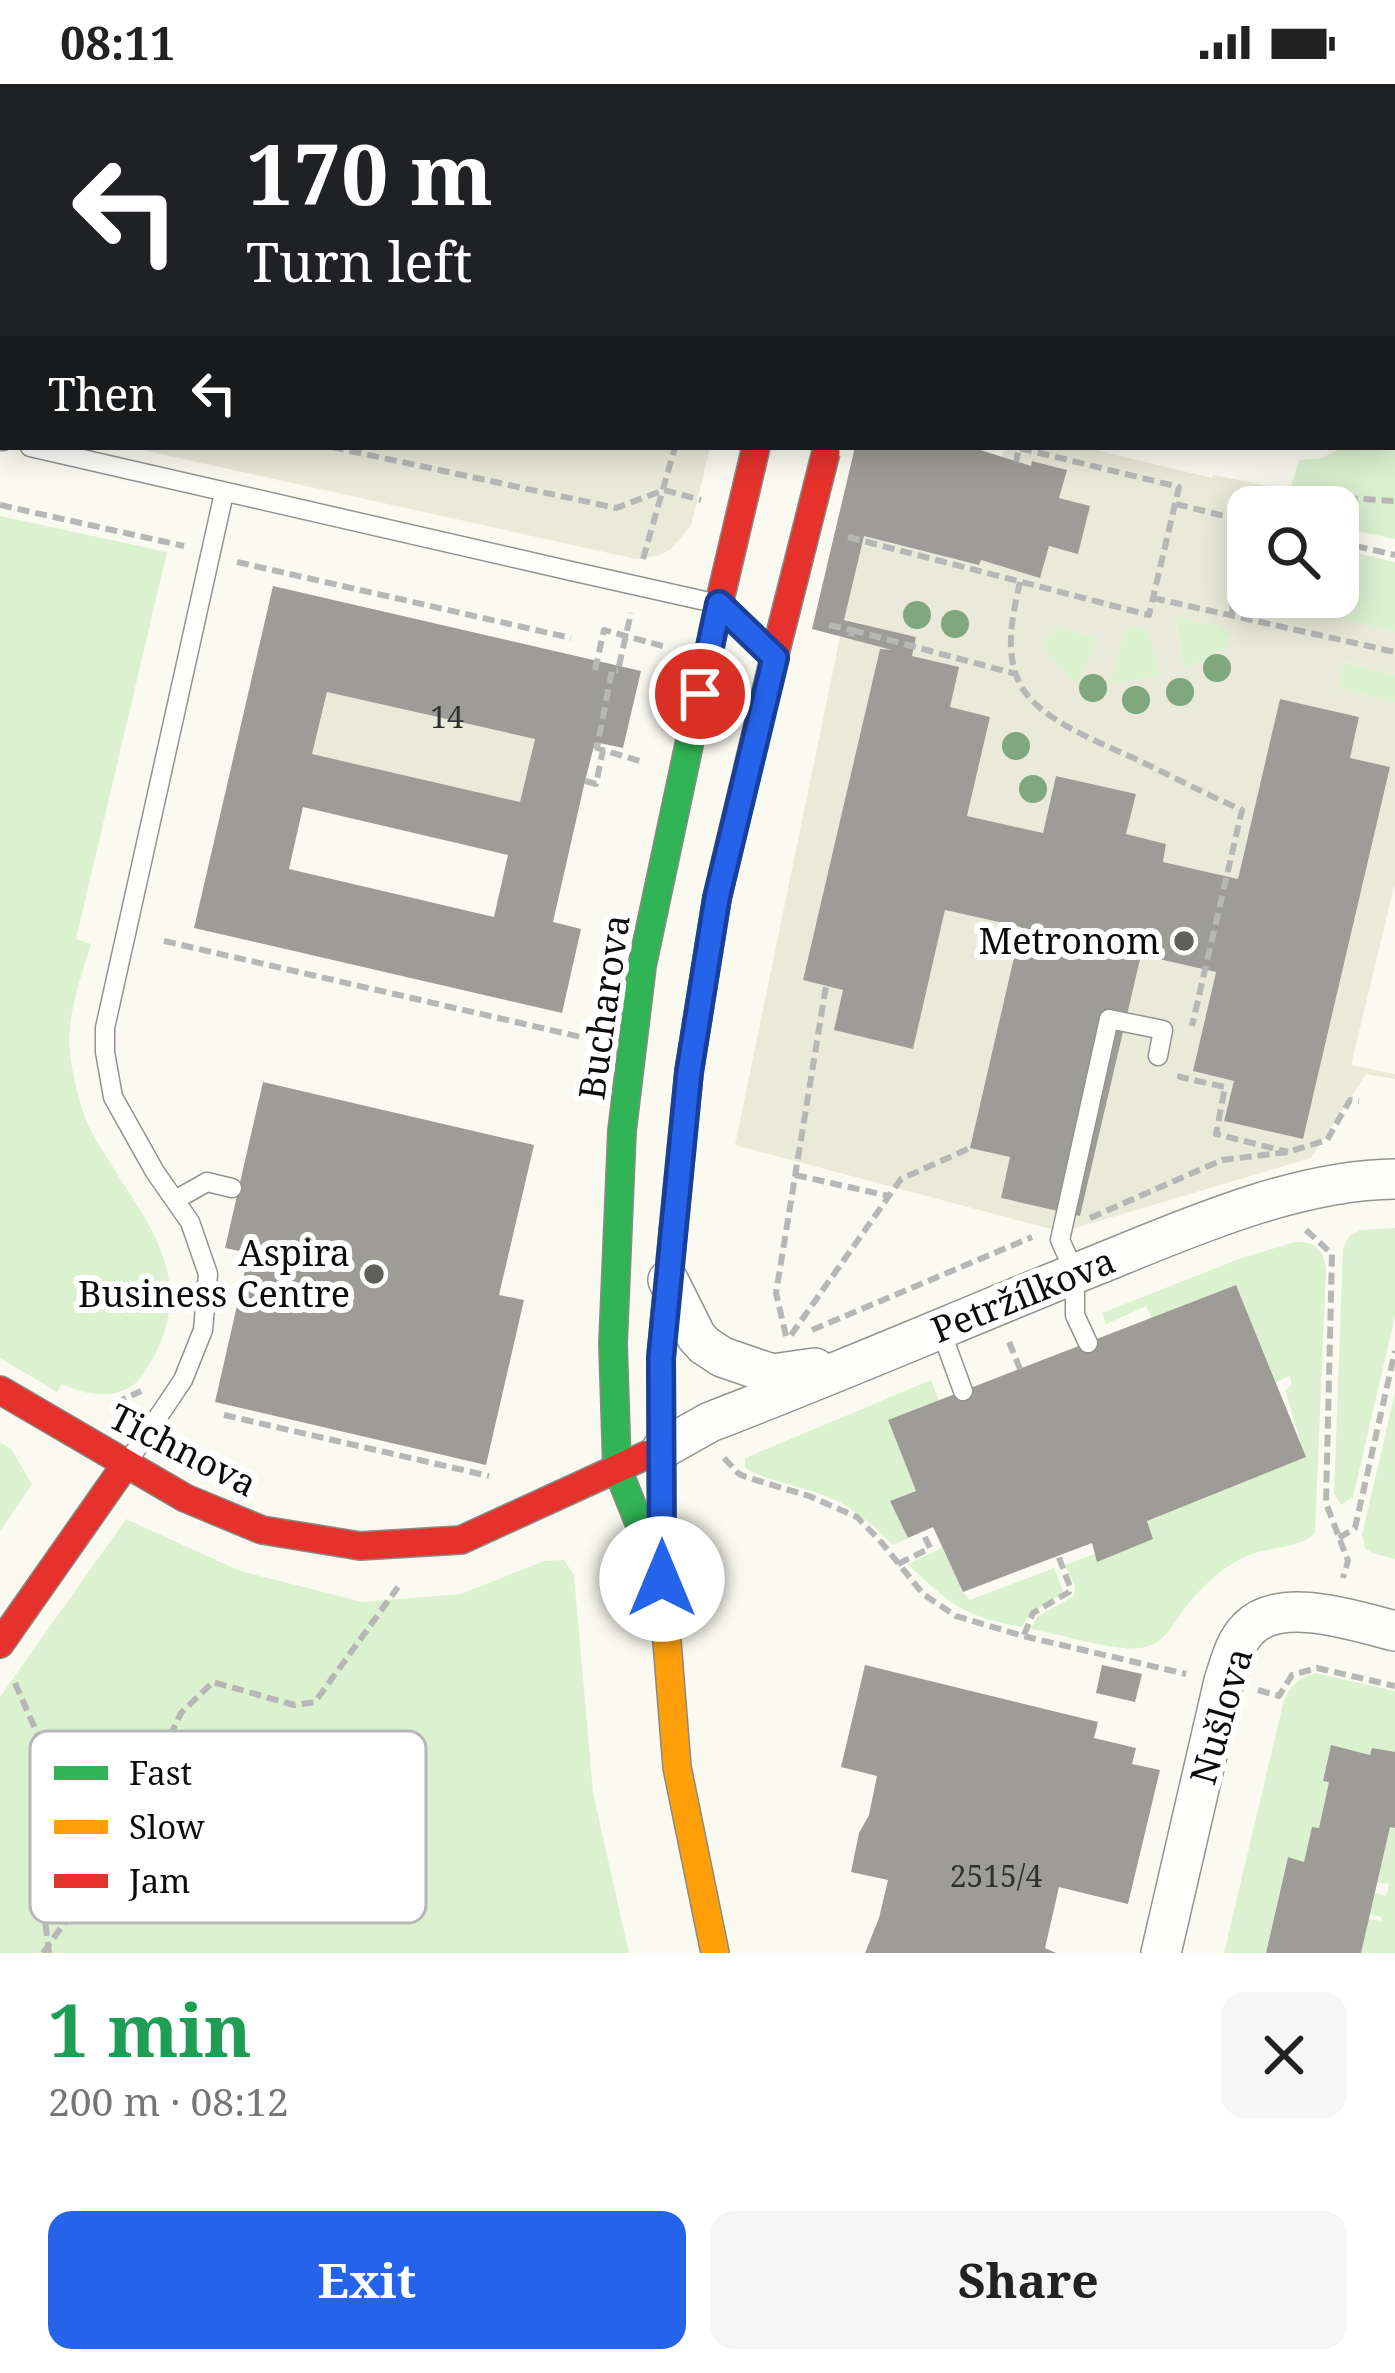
<!DOCTYPE html>
<meta charset="utf-8">
<style>
body{margin:0;font-family:"Noto Serif",serif;background:#f6f6f6;color:#222;height:100vh;display:flex;flex-direction:column;font-size:45px;white-space:nowrap}
*{box-sizing:border-box;margin:0}
p{font-size:39px;color:#767676}
.icon{flex:none;width:66px;height:66px;fill:none;stroke:currentColor;stroke-width:2;stroke-linecap:round;stroke-linejoin:round}
.map{position:relative;height:1869px;overflow:hidden}
.drawer{display:flex;flex-direction:column;background:#fff;flex:1}
.drawer>*{flex:none}
.top-card{position:absolute;left:0px;top:0px;width:1395px;height:366px;box-shadow:0 6px 30px #0003;background:#202124;color:#fff;overflow:hidden}
.tools{position:absolute;left:1227px;top:402px;display:grid;gap:24px}
.tools a{display:grid;place-items:center;width:132px;height:132px;border-radius:24px;background:#fff;box-shadow:0 6px 30px #0003;font-size:60px}
.pin{position:absolute;display:grid;place-items:center;width:102px;height:102px;color:#fff;margin:-51px;border:6px solid #fff;border-radius:50%;box-shadow:0 3px 12px #0007}
.me{position:absolute;width:132px;margin:-66px;rotate:0deg;stroke-linejoin:round;filter:drop-shadow(0 0 9px #0008)}
.turn{display:flex;align-items:center;gap:42px;height:252px;padding:0 48px;font-size:54px}
.turn .icon{width:156px;height:156px;stroke-width:2.5}
.turn b{display:block;font-size:84px;line-height:102px}
.then{display:flex;align-items:center;height:114px;padding:0 48px;background:#0003;gap:24px;font-size:45px}
.round{display:grid;place-items:center;flex:none;width:126px;height:126px;border-radius:24px;background:#f6f6f6}
.headline{display:flex;align-items:center;justify-content:space-between;height:204px;padding:0 48px}
h1{font-size:72px;font-weight:700;line-height:90px;color:#1e9e55}
.button{display:flex;gap:24px;margin-top:auto;padding:24px 48px}
.button a{flex:1;height:138px;border-radius:24px;background:#2563eb;color:#fff;font-size:48px;font-weight:700;line-height:138px;text-align:center}
.button a+a{background:#f6f6f6;color:#222}
.status{display:flex;justify-content:space-between;align-items:center;height:84px;padding:0 60px;background:#fff;direction:ltr}
.status svg{height:33px;fill:currentColor}
.map>svg:first-child{display:block}
.green{fill:#dcf1d0}
.plaza{fill:#eaeadb;fill-rule:evenodd}
.building{fill:#9d9c96;fill-rule:evenodd}
.lines{fill:none;stroke-linecap:round;stroke-linejoin:round}
.lane-casing{stroke:#93938f;stroke-width:21}
.street-casing{stroke:#93938f;stroke-width:42}
.fast-casing{stroke:#8a8a85;stroke-width:30}
.slow-casing{stroke:#8a8a85;stroke-width:30}
.jam-casing{stroke:#8a8a85;stroke-width:30}
.path{stroke:#b7b7b5;stroke-width:6;stroke-dasharray:12 6;stroke-linecap:butt}
.lane{stroke:#fefefd;stroke-width:18}
.street{stroke:#fefefd;stroke-width:39}
.fast{stroke:#30b455;stroke-width:27}
.slow{stroke:#ff9f0a;stroke-width:27}
.jam{stroke:#e5322d;stroke-width:27}
.lane-bridge-casing{stroke:#93938f;stroke-width:21;stroke-linecap:butt}
.jam-bridge-casing{stroke:#8a8a85;stroke-width:30;stroke-linecap:butt}
.lane-bridge{stroke:#fefefd;stroke-width:18}
.jam-bridge{stroke:#e5322d;stroke-width:27}
.tree{fill:#80a77e}
.route-casing{stroke:#184099;stroke-width:30}
.route{stroke:#2563eb;stroke-width:21}
.poi-dot{fill:#5f5f5c;stroke:#fff;stroke-width:4.5}
.labels{text-anchor:middle;stroke-width:12;stroke-linejoin:round;paint-order:stroke}
.number-label{font-size:30px;fill:#30302e}
.poi-label{font-size:36px;fill:#0c0c0c;stroke:#fff;text-anchor:end}
.street-label{font-size:36px;fill:#0c0c0c;stroke:#fff}
.key{fill:#fff;stroke:#b6b6b6;stroke-width:3}
.key-label{font-size:33px;fill:#0c0c0c}
</style>
<div class="status"><b>08:11</b><svg viewBox="0 0 49 12"><path d="M0 12V9h3v3zM5 12V6h3v6zM10 12V3h3v9zM15 12V0h3v12zM26 1h20v11H26zM47 4h2v5h-2z"/></svg></div>
<div class="map">
<svg width="1395" height="1869" viewBox="0 0 1395 1869">
<rect width="100%" height="100%" fill="#fafaf0"/>
<path class="green" d="M1392 343 1395 345V455L1338 443V423H1285L1299 376 1322 374 1342 363H1392Z
M0 432 167 468 76 855 91 860C80 897 64 938 71 977 75 1003 82 1033 96 1056 142 1135 207 1194 144 1289 125 1318 90 1313 62 1300L57 1308 0 1274Z
M1338 465 1395 478V548L1250 513H1338Z
M1175 531 1230 545 1227 565 1184 585Z
M1127 542 1148 546 1161 591 1108 601Z
M1056 543 1099 554 1076 601 1040 562Z
M1343 578 1395 591V618L1337 604Z
M1395 1144V1232L1353 1413 1341 1421 1334 1409 1343 1165 1349 1152 1361 1146Z
M1295 1158C1316 1157 1324 1166 1326 1186L1315 1448C1303 1465 1268 1462 1247 1472 1224 1482 1204 1500 1189 1519 1168 1545 1164 1568 1124 1564 1093 1561 1062 1551 1031 1545L1037 1533 1074 1512 1075 1502 1065 1481 1095 1470 1098 1477 1153 1455 1147 1437 1305 1373 1285 1306 1292 1301 1290 1292 1276 1298 1236 1201 1152 1234 1146 1222 1106 1240 1102 1229 1239 1175Z
M931 1296 939 1316 888 1336 916 1407 890 1417 908 1454 893 1461C871 1439 850 1420 820 1410 796 1401 767 1397 745 1384V1375L750 1372Z
M1395 1309V1475L1372 1469 1365 1464 1362 1451Z
M0 1358 11 1365 32 1400 0 1447Z
M126 1435 240 1487 362 1518 461 1510 544 1477 564 1476 574 1491 593 1709 629 1869H0V1613Z
M942 1464 963 1508 970 1516 1054 1484 1063 1507C1050 1524 1032 1519 1022 1543 965 1533 949 1520 908 1480Z
M1315 1589 1395 1607V1670L1372 1664 1370 1671 1331 1662 1323 1696 1329 1698 1319 1744H1312L1304 1778 1287 1775 1266 1869H1224L1284 1616C1291 1601 1299 1594 1315 1589Z
M1390 1743 1395 1745V1869H1361L1368 1835 1381 1837V1833L1370 1830 1375 1809 1386 1812 1389 1800 1377 1798Z"/>
<path class="plaza" d="M130 363H710L691 442 671 465 661 471 636 475Z
M1005 363H1084L1212 394 1213 391 1278 404 1281 423H1248V445L1243 444 1239 510 1395 548V591L1344 578 1337 604 1395 618V799L1351 981 1395 990V995L1366 990 1311 1074 1062 1148 735 1061 840 553 911 568 915 553 844 535 864 452 979 481 981 476 1040 493 1049 462 1078 469 1090 422 1059 414 1066 386 1033 377 1031 382 1001 375ZM1175 532 1230 545 1227 564 1184 585ZM1127 542 1148 547 1160 591 1109 600ZM1056 543 1099 554 1076 600 1041 562ZM880 565 958 583 950 623 990 633 967 732 1043 749 1057 692 1135 710 1126 750 1166 760 1163 778 1238 795 1280 615 1359 633 1350 674 1390 684 1303 1055 1225 1037 1234 997 1193 987 1216 888 1141 871 1080 1131 1001 1114 1010 1073 970 1063 1021 843 945 826 913 964 843 906 803 896Z
M327 608 535 655 520 718 312 670Z"/>
<path class="building" d="M855 363H971L1031 382 1032 377 1067 386 1059 414 1090 422 1078 470 1049 462 1040 494 981 476 979 481 864 452 844 536 916 553 912 572 959 583 950 623 990 633 967 732 1043 749 1056 692 1136 710 1126 750 1166 760 1163 778 1238 795 1280 615 1359 633 1350 674 1390 683 1303 1055 1224 1037 1234 997 1193 987 1216 888 1141 871 1080 1132 1001 1114 1010 1073 970 1064 1021 843 945 826 913 965 834 946 843 906 803 896 880 565 892 566 812 545Z
M273 502 641 587 623 664 595 658 585 697 553 838 581 845 562 929 194 844ZM327 608 535 655 520 718 312 670ZM303 723 508 771 494 833 289 785Z
M263 998 534 1061 499 1211 524 1216 486 1381 215 1318 249 1169 225 1164Z
M1236 1201 1306 1373 1147 1437 1153 1455 1097 1478 1092 1459 963 1508 933 1443 908 1454 890 1417 916 1407 888 1336Z
M865 1581 1098 1638 1094 1654 1136 1664 1132 1680 1160 1686 1128 1820 1059 1803 1045 1864 1056 1869H865L879 1834 888 1796 851 1788 859 1749 869 1731 877 1692 841 1683Z
M1102 1581 1142 1590 1135 1618 1096 1609Z
M1331 1661 1370 1671 1372 1664 1395 1668V1744L1390 1743 1361 1869H1266L1288 1773 1304 1778 1312 1743 1319 1744 1329 1698 1323 1697Z"/>
<g class="lines">
<g class="lane-casing">
<path id="lane" d="M0 80 3 81
M0 357H3
M30 363 571 487
M175 1116 207 1098 232 1104
M940 1244 963 1307
M1088 1259 1075 1231V1189L1060 1156 1109 935 1163 946 1158 972
M129 1376 183 1296 203 1246 208 1190 190 1138 155 1088 113 1013 105 968V944L224 409"/>
</g>
<g class="street-casing">
<path id="street" d="M989 0 994 3
M1278 3 1279 0
M1392 33 1395 34
M1392 277 1395 279
M668 1196 696 1252 704 1261 722 1273 772 1290 815 1284
M662 1365 710 1338C841 1288 969 1232 1099 1180 1190 1143 1296 1096 1395 1095
M1161 1869 1224 1597C1230 1580 1234 1559 1248 1545 1280 1511 1355 1537 1395 1547"/>
</g>
<g class="fast-casing">
<path id="fast" d="M652 1471 617 1384 613 1260 622 1047 642 882 719 520"/>
</g>
<g class="slow-casing">
<path id="slow" d="M839 0V3
M898 3 899 0
M673 1148 661 1274 662 1495 677 1683 715 1869"/>
</g>
<g class="jam-casing">
<path id="jam" d="M673 1148 689 988 717 814 774 574
M0 1306 185 1414 262 1446 360 1462 461 1456 649 1370
M0 1560 126 1380"/>
</g>
<path class="path" d="M370 3 373 0
M773 3 774 0
M0 115H2
M0 297 3 298
M332 363 616 424 664 406 701 416
M1176 420 1248 438
M0 421 184 462
M1259 423 1283 410 1395 417
M848 453 1149 531 1179 403 1019 364 1016 378
M1338 458 1395 471
M643 475 675 363
M237 478 571 554
M1020 498C1013 530 1004 566 1019 598 1037 637 1105 660 1142 678 1175 694 1208 711 1242 726L1192 942
M1153 514 1395 568
M1232 531 1237 435 1248 429
M829 541 852 546 851 555
M852 546 1016 590
M619 582 631 529
M595 586 604 546 666 563
M603 666 597 664 612 586H618
M585 697 596 700 603 666 643 678
M164 857 581 953
M1181 990 1180 993 1225 1003 1216 1050 1288 1068
M795 1091 889 1112
M1090 1134 1222 1076 1288 1068 1327 1056 1350 1016 1359 1017
M1306 1146 1332 1170 1326 1419 1348 1477 1343 1494
M812 1246 1032 1153
M791 1251 901 1095 970 1064
M786 1252 776 1209 826 902
M1009 1258 1020 1285
M115 1319 141 1307
M224 1331 489 1392
M724 1374 739 1390 746 1393 809 1412 857 1433 882 1459 923 1510 956 1532 1023 1552 1186 1590
M1339 1454 1355 1444 1395 1267
M898 1480 930 1464 922 1447
M1024 1551 1033 1529 1069 1508 1070 1503 1058 1471
M15 1599 52 1683 64 1759 45 1836 49 1869
M1258 1606 1279 1612 1292 1591 1317 1584 1395 1602
M43 1869 88 1806 133 1729 181 1629 213 1598 294 1621 315 1618 398 1503"/>
<use href="#lane" class="lane"/>
<use href="#street" class="street"/>
<use href="#fast" class="fast"/>
<use href="#slow" class="slow"/>
<use href="#jam" class="jam"/>
<g class="lane-bridge-casing">
<path id="lane-bridge" d="M571 487 714 519"/>
</g>
<g class="jam-bridge-casing">
<path id="jam-bridge" d="M719 520 756 363
M774 574 826 368"/>
</g>
<use href="#lane-bridge" class="lane-bridge"/>
<use href="#jam-bridge" class="jam-bridge"/>
</g>
<g class="tree">
<circle cx="917" cy="531" r="14"/>
<circle cx="955" cy="540" r="14"/>
<circle cx="1217" cy="584" r="14"/>
<circle cx="1093" cy="604" r="14"/>
<circle cx="1180" cy="608" r="14"/>
<circle cx="1136" cy="616" r="14"/>
<circle cx="1016" cy="662" r="14"/>
<circle cx="1033" cy="705" r="14"/>
</g>
<g class="lines">
<g class="route-casing">
<path id="route" d="M662 1495 661 1274 689 988 717 814 775 574 719 520 700 610"/>
</g>
<use href="#route" class="route"/>
</g>
<g class="poi-dot">
<circle cx="1184" cy="857" r="12"/>
<circle cx="374" cy="1190" r="12"/>
</g>
<g class="labels">
<g class="number-label">
<text x="447" y="644">14</text>
<text x="996" y="1803">2515/4</text>
</g>
<g class="poi-label">
<text x="1160" y="870">Metronom</text>
<text x="350" y="1182">Aspira<tspan x="350" dy="41">Business Centre</tspan></text>
</g>
<g class="street-label">
<text transform="translate(604 923) rotate(-82)" y="13">Bucharova</text>
<text transform="translate(1023 1211) rotate(-22)" y="13">Petržílkova</text>
<text transform="translate(183 1366) rotate(27)" y="13">Tichnova</text>
<text transform="translate(1221 1632) rotate(-74)" y="13">Nušlova</text>
</g>
</g>
<rect x="30" y="1647" width="396" height="192" rx="18" class="key"/>
<rect x="54" y="1682" width="54" height="14" fill="#30b455"/>
<rect x="54" y="1736" width="54" height="14" fill="#ff9f0a"/>
<rect x="54" y="1790" width="54" height="14" fill="#e5322d"/>
<g class="key-label">
<text x="129" y="1701">Fast</text>
<text x="129" y="1755">Slow</text>
<text x="129" y="1809">Jam</text>
</g>
</svg>
<div class="tools">
<a><svg class="icon" aria-label="search" viewBox="0 0 24 24"><circle cx="10" cy="10" r="6"/><path d="M15 15l6 6"/></svg></a>
</div>
<div class="pin" style="left:700px;top:610px;background:#d93025"><svg class="icon" aria-label="arrive" viewBox="0 0 24 24"><path d="M6 21V4h12l-3 4 3 4H6"/></svg></div>
<svg class="me" style="left:662px;top:1495px" viewBox="-20 -20 40 40"><circle r="19" fill="#fff"/><path d="M0-13L10 11 0 6-10 11z" fill="#2563eb"/></svg>
<div class="top-card">
<div class="turn"><svg class="icon" aria-label="left" viewBox="0 0 24 24"><path d="M17 20v-9H6M10 6l-5 5 5 5"/></svg><div><b>170 m</b>Turn left</div></div>
<div class="then">Then<svg class="icon" aria-label="left" viewBox="0 0 24 24"><path d="M17 20v-9H6M10 6l-5 5 5 5"/></svg></div>
</div>
</div>
<section class="drawer">
<div class="headline"><div><h1>1 min</h1><p>200 m · 08:12</p></div><a class="round"><svg class="icon" aria-label="close" viewBox="0 0 24 24"><path d="M6 6l12 12M18 6L6 18"/></svg></a></div>
<div class="button"><a>Exit</a><a>Share</a></div>
</section>
